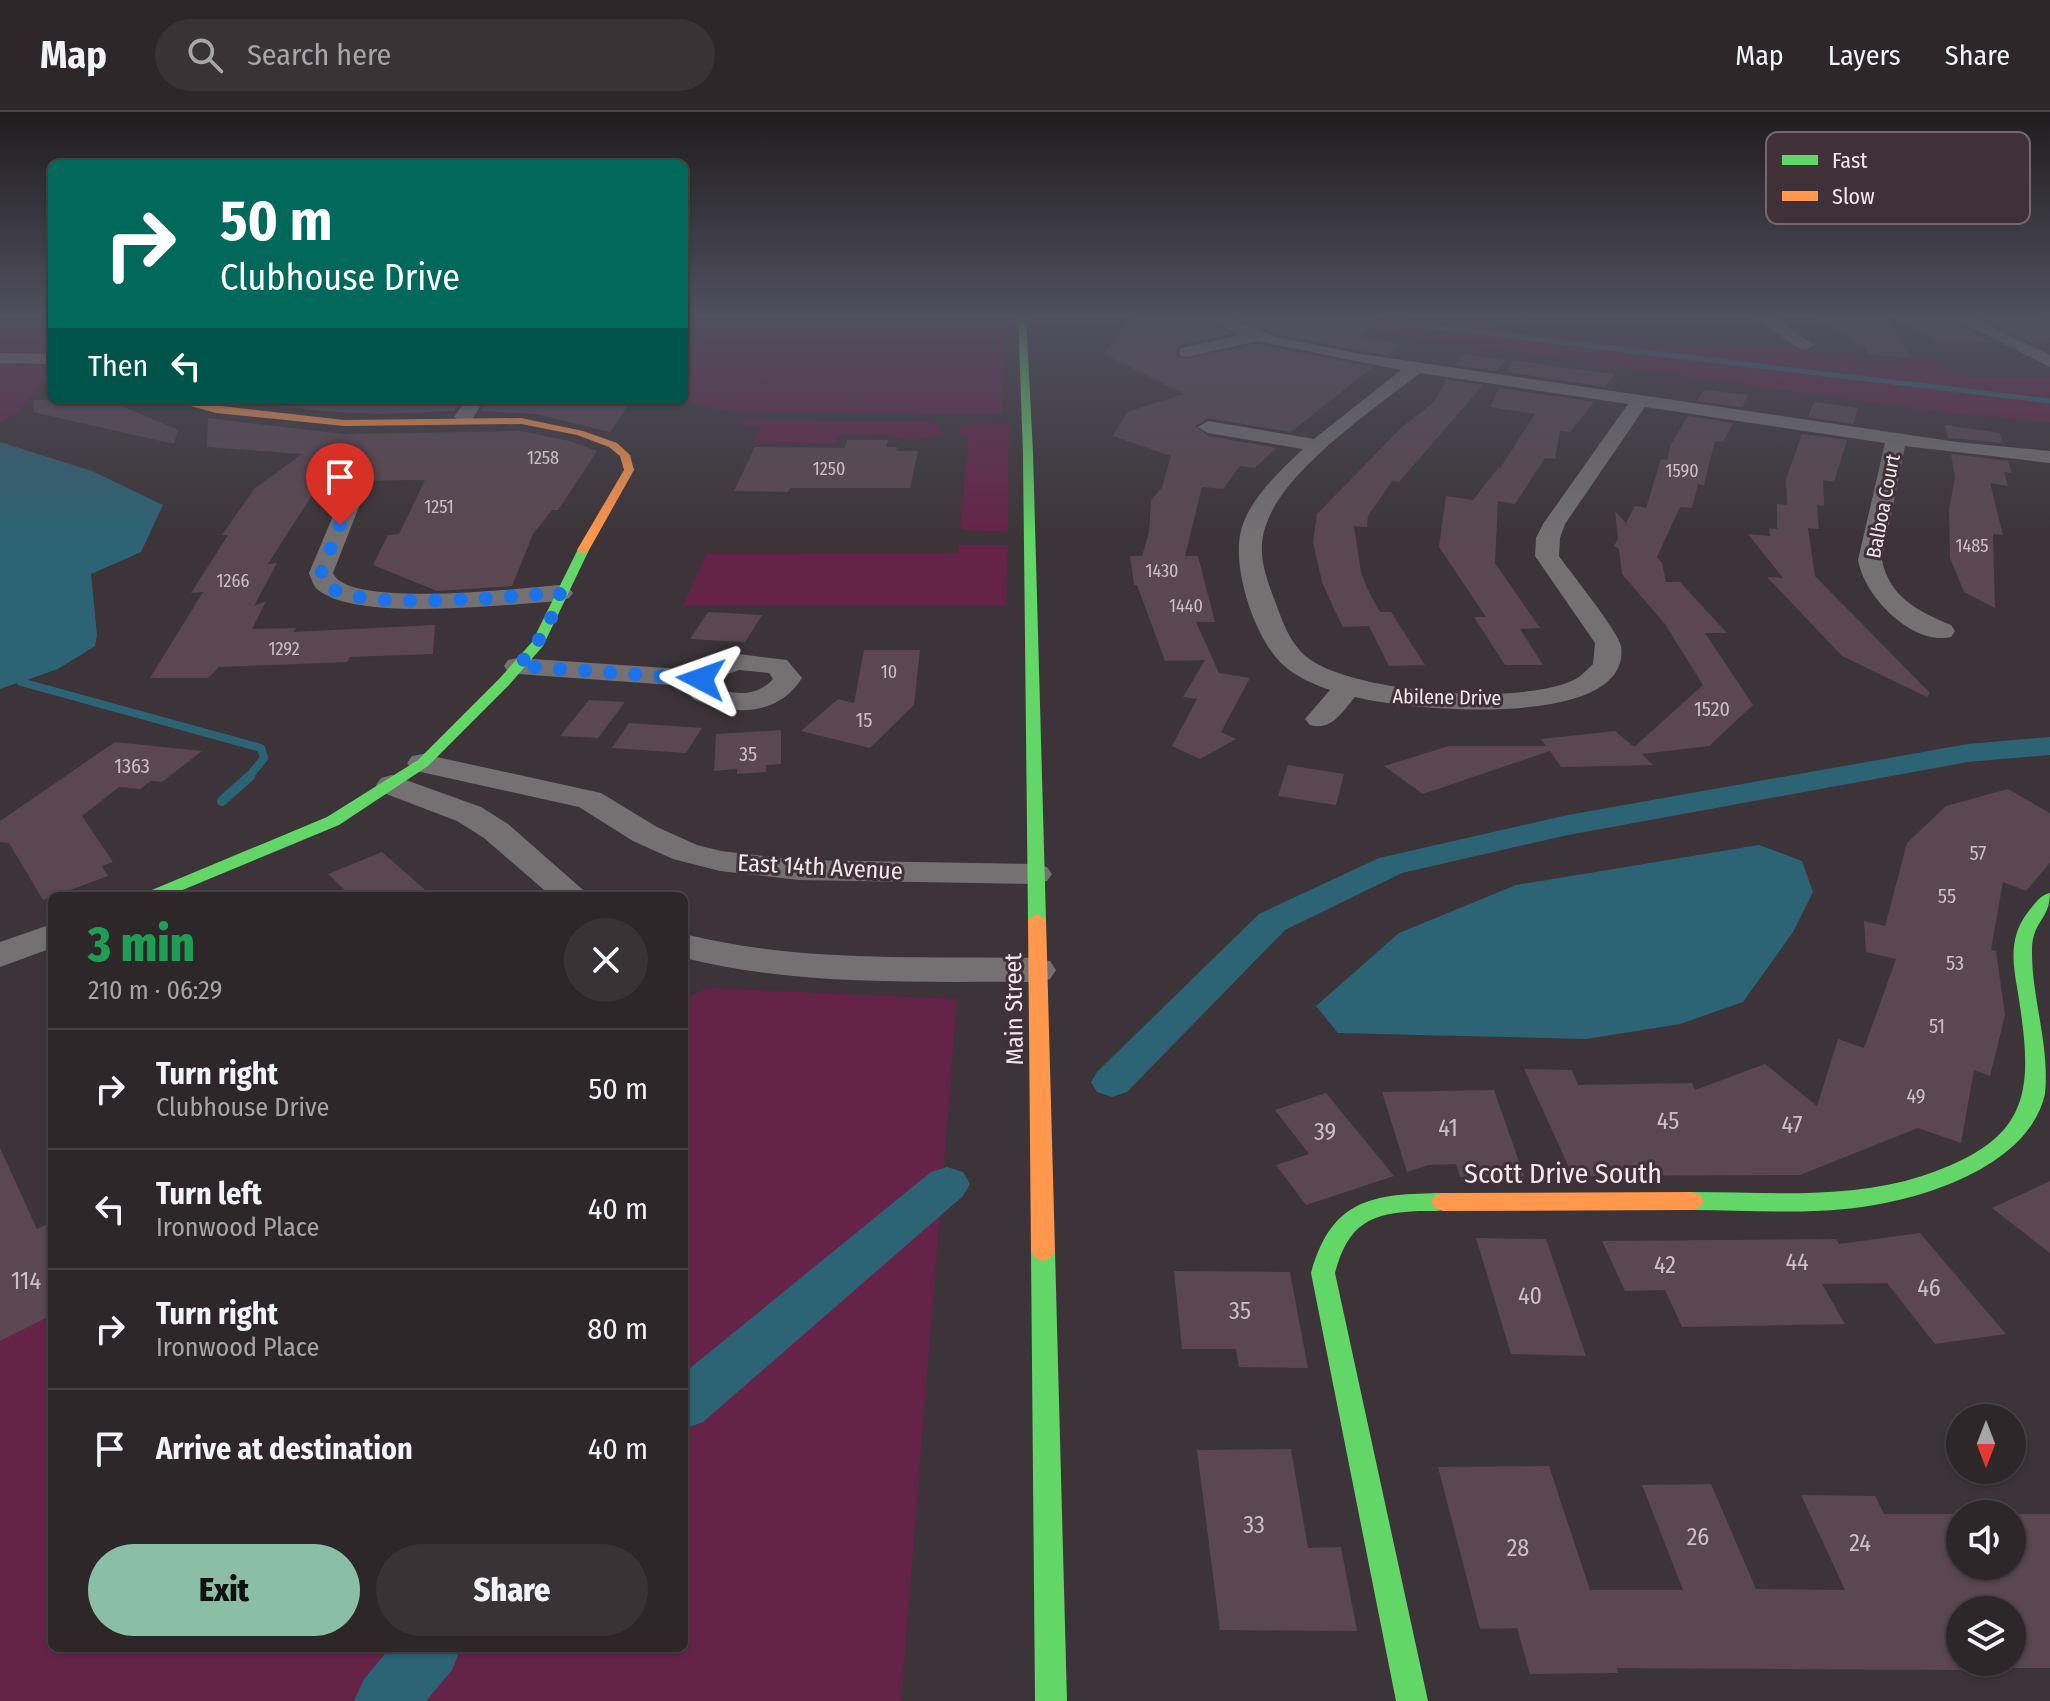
<!DOCTYPE html>
<meta charset="utf-8">
<style>
body{margin:0;font-family:"Fira Sans Condensed",sans-serif;background:#393336;color:#f1f3f6;height:100vh;display:flex;flex-direction:column;font-size:30px;white-space:nowrap}
*{box-sizing:border-box;margin:0}
p{font-size:26px;color:#a7a5a8}
.icon{flex:none;width:44px;height:44px;fill:none;stroke:currentColor;stroke-width:2;stroke-linecap:round;stroke-linejoin:round}
.map{position:relative;flex:1;overflow:hidden}
.sheet{position:absolute;left:48px;top:780px;width:640px;height:760px;display:flex;flex-direction:column;background:#2d272a;border-radius:12px;box-shadow:0 2px 6px #0004,0 0 0 2px #484447}
.sheet>*{flex:none}
.hud{position:absolute;left:48px;top:48px;width:640px;height:244px;border-radius:12px;box-shadow:0 2px 6px #0004,0 0 0 2px #484447;background:#00695c;color:#fff;overflow:hidden}
.needle{width:52px;rotate:180deg}
.buttons{position:absolute;left:1946px;top:1292px;display:grid;gap:16px}
.buttons a{display:grid;place-items:center;width:80px;height:80px;border-radius:50%;background:#2d272a;box-shadow:0 2px 6px #0004,0 0 0 2px #484447;font-size:40px}
.pin{position:absolute;display:grid;place-items:center;width:68px;height:68px;color:#fff;margin:-82px -34px;border-radius:50% 50% 50% 0;rotate:-45deg;box-shadow:0 0 8px #0007}
.pin .icon{rotate:45deg}
.me{position:absolute;width:88px;margin:-44px;rotate:274deg;stroke-linejoin:round;filter:drop-shadow(0 0 6px #0008)}
.turn{display:flex;align-items:center;gap:28px;height:168px;padding:0 40px;font-size:36px}
.turn .icon{width:104px;height:104px;stroke-width:2.5}
.turn b{display:block;font-size:56px;line-height:68px}
.then{display:flex;align-items:center;height:76px;padding:0 40px;background:#0003;gap:16px;font-size:30px}
.round{display:grid;place-items:center;flex:none;width:84px;height:84px;border-radius:42px;background:#393336}
.overview{display:flex;align-items:center;justify-content:space-between;height:136px;padding:0 40px}
h1{font-size:48px;font-weight:800;line-height:60px;color:#1e9e55}
.cta{display:flex;gap:16px;margin-top:auto;padding:16px 40px}
.cta a{flex:1;height:92px;border-radius:48px;background:#8abfa5;color:#111;font-size:32px;font-weight:800;line-height:92px;text-align:center}
.cta a+a{background:#393336;color:#f1f3f6}
ul{padding:0;list-style:none}
li{display:flex;align-items:center;gap:24px;height:120px;padding:0 40px;border-top:2px solid #484447}
li div{flex:1}
li b{display:block;font-size:30px}
li em{font-style:normal}
header{display:flex;align-items:center;gap:48px;box-sizing:border-box;height:112px;padding:0 40px;background:#2d272a;border-bottom:2px solid #484447}
header strong{font-size:38px}
nav{display:flex;gap:44px;margin-inline-start:auto;font-size:28px}
.search{width:560px;height:72px;background:#393336;display:flex;align-items:center;gap:20px;box-sizing:border-box;padding:0 28px;border-radius:44px;color:#a7a5a8;font-size:30px}
.map>svg:first-child{display:block}
.green{fill:#652447}
.water{fill:#2d6475}
.lines{fill:none;stroke-linecap:round;stroke-linejoin:round}
.stream-far2{stroke:#2d6475;stroke-width:5}
.stream-far1{stroke:#2d6475;stroke-width:8}
.stream{stroke:#2d6475;stroke-width:10}
.canal{fill:#2d6475;fill-rule:evenodd}
.building{fill:#5a4750}
.street{fill:#757173;fill-rule:evenodd}
.fast{fill:#63d668;fill-rule:evenodd}
.slow{fill:#ff974d;fill-rule:evenodd}
.route{stroke:#1a73e8;stroke-width:14;stroke-dasharray:0 25.2}
.labels{text-anchor:middle;stroke-width:6;stroke-linejoin:round;paint-order:stroke}
.far-number-label{font-size:18px;fill:#cac0c4}
.far-street-label{font-size:20px;fill:#f0e8eb;stroke:#3f3137}
.number-label{font-size:20px;fill:#cac0c4}
.street-label{font-size:24px;fill:#f0e8eb;stroke:#3f3137}
.near-number-label{font-size:24px;fill:#cac0c4}
.near-street-label{font-size:28px;fill:#f0e8eb;stroke:#3f3137}
.key{fill:#3f3137;stroke:#74686d;stroke-width:2}
.key-label{font-size:22px;fill:#f0e8eb}
</style>
<header>
<strong>Map</strong>
<div class="search"><svg class="icon" aria-label="search" viewBox="0 0 24 24"><circle cx="10" cy="10" r="6"/><path d="M15 15l6 6"/></svg>Search here</div>
<nav><a>Map</a><a>Layers</a><a>Share</a></nav>
</header>
<div class="map">
<svg width="2050" height="1589" viewBox="0 0 2050 1589">
<rect width="100%" height="100%" fill="#3c3438"/>
<path class="green" d="M0 203H52V262L14 303 0 310Z
M697 203H1004L1002 302 725 299 683 288 684 250 700 235Z
M1334 203H1438L1446 211C1524 219 1603 231 1682 236 1728 239 1798 227 1839 248L1936 249 1967 266H2050V310L1956 302 1381 221Z
M748 308 930 310 937 312 945 324 906 328 889 323 839 322 835 331H753L762 315 742 313 741 310Z
M1003 310 1009 312 1008 420 964 418 960 415 969 325 959 324 961 313Z
M959 433H1008L1006 494H683L706 442 958 441Z
M708 876 957 887 901 1589H0V1229L52 1203V1536H684V887Z"/>
<path class="water" d="M0 330 92 359 163 393 141 440 91 462 97 523 95 534 58 557 0 577Z
M1759 733 1802 749 1813 780 1793 820 1743 890 1680 912 1586 927 1338 921 1316 894 1399 821 1516 773Z"/>
<g class="lines">
<path class="stream-far2" d="M1386 203 1411 212 2050 289"/>
<path class="stream-far1" d="M21 570 261 636 264 646 248 666"/>
<path class="stream" d="M222 689 250 664"/>
<path class="canal" d="M2050 625V643L1968 650 1568 723 1402 761 1285 818 1127 980 1112 985 1097 980 1091 970 1097 960 1259 802 1379 746 1568 703 1968 632Z
M947 1055 963 1060 970 1072 963 1084 703 1310 684 1317V1261L931 1060Z
M390 1536H461L452 1558 426 1589H354L364 1567Z"/>
</g>
<path class="building" d="M1136 203H1193L1231 222 1180 233 1176 241 1180 247 1257 232 1373 255 1291 320 1208 306 1195 314 1208 324 1276 336 1255 356 1240 354 1223 377 1202 375 1185 444H1198L1215 510H1196L1219 561 1250 566 1221 620 1236 627 1200 647 1172 634 1197 587 1183 585 1205 548 1165 549 1137 473H1134L1130 444H1142L1149 420 1151 389 1162 375 1171 344 1113 324 1127 300 1184 282 1104 242 1128 208 1141 207Z
M1228 203H1378L1361 226 1402 232 1388 243 1362 239 1277 222Z
M1808 203H1886L1910 246 1868 242 1865 235Z
M2030 203 2050 212V231H2031L1976 204Z
M1892 204H1944L1995 231H1941Z
M1461 242 1505 248 1496 259 1455 253Z
M1512 248 1588 259 1615 262 1605 275 1507 260Z
M1446 268 1483 273 1399 370 1392 369 1368 404 1367 415 1354 414 1361 460 1367 476 1380 500H1391L1425 553 1389 554 1369 514 1343 515 1334 497 1322 470 1313 430 1317 402 1402 315 1433 291Z
M1499 276 1594 290 1570 320 1560 319 1555 347 1545 346 1515 392 1498 389 1495 451 1540 516 1520 517 1543 553H1505L1474 505H1486L1439 435 1446 384 1473 388 1499 355V358L1535 302 1490 295Z
M1704 278 1748 283 1742 295 1697 289Z
M34 288H108L178 318 174 332 33 300Z
M218 288H462L454 299 378 302 322 299Z
M487 288H596L627 295 610 320 536 302 481 299Z
M1814 290 1858 296 1853 312 1808 305Z
M1688 304 1733 311 1723 330 1715 329 1704 373 1698 372 1692 396 1680 395 1657 445 1662 451 1666 470H1680L1727 521H1705L1753 593 1709 634 1642 642 1653 653 1561 655 1550 639 1423 682 1384 654 1449 634H1546L1541 627 1615 619 1634 635 1703 573 1665 512 1622 462 1619 437 1614 434 1618 427 1615 399 1626 411 1635 394 1646 396 1661 347 1667 348 1671 332Z
M208 306 344 322 521 319 570 329 597 339 558 398H552L533 422 512 474 437 479 373 453 388 423 399 422 425 368 334 369 319 372 268 452 277 451 254 494 266 489 252 517 296 516 293 520 435 513 433 542 350 545 347 550 219 555 208 566H150L203 480 191 481 228 423H222L254 377 302 342 207 335Z
M1945 313 2000 321 2003 331 1948 326Z
M1802 322 1847 328 1834 370 1823 368 1824 394 1817 393 1819 417 1808 416 1815 464 1930 581 1927 585 1842 544 1767 465 1783 466 1748 422 1770 424 1769 416 1777 417V392L1787 393 1786 367Z
M847 328H888L886 335H897L896 339H918L910 376H790L788 380 734 379 755 335 845 336Z
M1951 342 2008 349 2012 361 2004 360 2008 374 1990 371 2003 423 1993 422 1995 496 1964 480 1950 446 1949 397 1955 365Z
M708 500 762 503 745 530 690 527Z
M864 538H920L914 593 870 636 801 619 838 587 854 591Z
M589 588 625 590 598 626 560 624Z
M629 611 702 616 686 641 612 636Z
M781 618V652L766 653V660L737 662V657L714 659 716 622Z
M115 630 202 639 162 670 151 669 140 677 119 675 82 704 113 750 102 754 108 764 43 788 9 731 0 730V709Z
M1288 653 1344 662 1336 693 1278 684Z
M2008 677 2050 701V751L2026 779 2003 770 1991 838 1996 839 2005 903 1990 964 1974 958 1961 1031 1918 1016 1800 1063 1573 1064 1524 957 1572 958 1578 973 1692 971 1695 978 1765 952 1817 994 1838 927 1864 936 1896 847 1866 840 1864 809 1885 814 1907 731 1946 694Z
M382 740 432 784H351L328 762Z
M1494 978 1524 1064 1460 1065 1456 1052 1428 1053 1407 1060 1382 980Z
M1326 981 1394 1064 1306 1093 1276 1053 1309 1042 1275 998Z
M0 1036 37 1117 52 1110V1203L0 1229Z
M2050 1069V1141L1992 1096Z
M1920 1121 2006 1222 1935 1232 1887 1171 1822 1172 1845 1212 1682 1215 1665 1178 1625 1179 1602 1129 1836 1127 1839 1132Z
M1476 1126 1546 1127 1586 1244 1511 1242Z
M1174 1159 1290 1160 1308 1256 1239 1255 1236 1237H1182Z
M1291 1337 1308 1436 1341 1435 1357 1519 1220 1518 1197 1338Z
M1549 1354 1590 1478H1683L1642 1373 1711 1372 1756 1477 1845 1478 1801 1383 1875 1384 1884 1402H1960V1454H2012V1402H2050V1556H2012V1498H1960L1962 1558 1617 1556 1618 1561 1530 1562 1517 1516 1480 1517 1438 1355Z"/>
<g class="lines">
<path class="street" d="M1196 203H1219L1276 225 1361 242 1957 330 2050 339V351L1905 334 1882 448C1889 485 1919 500 1951 513L1955 519 1951 525C1912 534 1864 484 1858 448L1885 331 1645 295 1565 412 1560 426 1559 444C1570 460 1619 520 1621 534 1633 620 1404 598 1355 585 1341 601 1332 619 1310 613L1305 607 1330 578C1313 572 1296 565 1282 552 1254 525 1230 452 1242 415 1252 384 1280 359 1303 337L1208 321 1198 315 1208 309 1314 327 1401 258 1257 229 1187 245 1181 244 1179 240 1181 236 1241 223ZM1420 261 1628 292 1543 412 1536 426 1535 444 1595 531 1593 552C1589 556 1584 561 1579 565 1530 596 1354 581 1308 546 1288 530 1282 507 1273 484 1264 460 1257 437 1266 413 1284 358 1374 297 1420 261Z
M1750 203H1770L1814 233 1806 238 1800 237Z
M1947 203H1968L2050 243V255Z
M0 241 52 242V252L0 251Z
M466 288H484L471 309 464 311 454 305Z
M349 385 360 392 333 461C347 497 524 476 560 473L569 476 573 481 569 486 560 489C509 492 355 511 317 477 313 473 311 466 309 461L338 392Z
M739 542 787 548 802 566C778 605 731 604 693 587L685 574 518 562 508 560 504 554 508 548 518 546 695 558 711 548ZM739 558 769 561 773 567C758 584 735 584 714 575L720 565Z
M423 642 601 681 657 715 697 733 721 739 799 748 1035 752 1047 755 1052 762 1047 769 1035 772 799 768 720 759 673 747 633 729 579 695 412 658 407 651 412 644Z
M392 663 481 695 508 712 590 784H551L484 726 457 709 381 680 376 673 381 666Z
M52 812V836L0 855V830Z
M684 822C801 851 918 844 1037 846L1050 849 1056 858 1050 867 1037 870C918 869 801 875 684 846Z"/>
<path class="fast" d="M1018 203H1026L1033 341 1046 808 1037 814 1028 808 1023 341Z
M579 435 589 438 543 534 509 573 428 654 339 713 168 784H144L147 780 327 705 418 648 499 567 532 530Z
M2050 781C2050 807 2033 809 2032 836 2031 885 2050 932 2045 982 2028 1058 1912 1091 1845 1097 1794 1102 1743 1098 1692 1098L1684 1095 1680 1089 1684 1083 1692 1080C1769 1080 1847 1088 1922 1064 2034 1027 2034 979 2017 875 2012 848 2010 823 2028 800 2034 793 2040 783 2050 781Z
M1443 1081 1451 1084 1455 1090 1451 1096C1441 1100 1430 1099 1419 1099 1370 1101 1348 1112 1335 1161L1428 1589H1396L1311 1161C1332 1086 1373 1082 1443 1081Z
M1043 1129 1051 1132 1055 1139 1067 1589H1035L1031 1139 1035 1132Z"/>
<path class="slow" d="M169 288 344 308 521 306 583 319 617 331 630 343 634 358 589 438 583 442 577 438 624 358 620 344 609 335 577 323 521 312 344 314 216 301Z
M1037 802 1046 808 1055 1139 1051 1146 1043 1149 1035 1146 1031 1139 1028 808Z
M1692 1080 1700 1083 1704 1089 1700 1095 1692 1098 1443 1099 1435 1096 1431 1090 1435 1084 1443 1081Z"/>
</g>
<linearGradient id="sky" x2="0" y2="1"><stop stop-color="#211d1f"/><stop offset="0.48" stop-color="#50505e"/><stop offset="1" stop-color="#50505e" stop-opacity="0"/></linearGradient>
<rect width="2050" height="426" fill="url(#sky)"/>
<g class="lines">
<path class="route" d="M340 413 321 461C321 462 325 472 326 472 352 502 518 483 560 481 552 510 538 533 518 554L701 567"/>
</g>
<g class="labels">
<g class="far-number-label">
<text x="543" y="352">1258</text>
<text x="829" y="363">1250</text>
<text x="1682" y="365">1590</text>
<text x="439" y="401">1251</text>
<text x="1972" y="440">1485</text>
<text x="1162" y="465">1430</text>
<text x="233" y="475">1266</text>
<text x="1186" y="500">1440</text>
<text x="284" y="543">1292</text>
<text x="889" y="566">10</text>
</g>
<g class="far-street-label">
<text transform="translate(1883 394) rotate(-79)" y="7">Balboa Court</text>
<text transform="translate(1447 585) rotate(1)" y="7">Abilene Drive</text>
</g>
<g class="number-label">
<text x="1712" y="604">1520</text>
<text x="864" y="615">15</text>
<text x="748" y="649">35</text>
<text x="132" y="661">1363</text>
<text x="1978" y="748">57</text>
<text x="1947" y="791">55</text>
<text x="1955" y="858">53</text>
<text x="1937" y="921">51</text>
<text x="1916" y="991">49</text>
</g>
<g class="street-label">
<text transform="translate(820 755) rotate(3)" y="8">East 14th Avenue</text>
<text transform="translate(1014 897) rotate(-91)" y="8">Main Street</text>
</g>
<g class="near-number-label">
<text x="1668" y="1017">45</text>
<text x="1792" y="1021">47</text>
<text x="1448" y="1024">41</text>
<text x="1325" y="1028">39</text>
<text x="1797" y="1158">44</text>
<text x="1665" y="1161">42</text>
<text x="26" y="1177">114</text>
<text x="1929" y="1184">46</text>
<text x="1530" y="1192">40</text>
<text x="1240" y="1207">35</text>
<text x="1254" y="1421">33</text>
<text x="1698" y="1433">26</text>
<text x="1860" y="1439">24</text>
<text x="1518" y="1444">28</text>
</g>
<g class="near-street-label">
<text x="1563" y="1071">Scott Drive South</text>
</g>
</g>
<rect x="1766" y="20" width="264" height="92" rx="12" class="key"/>
<rect x="1782" y="43" width="36" height="10" fill="#63d668"/>
<rect x="1782" y="79" width="36" height="10" fill="#ff974d"/>
<g class="key-label">
<text x="1832" y="56">Fast</text>
<text x="1832" y="92">Slow</text>
</g>
</svg>
<div class="buttons">
<a><svg class="needle" viewBox="-14 -14 28 28"><path d="M0-13l5 13h-10z" fill="#e53935"/><path d="M0 13l5-13h-10z" fill="#a7a5a8"/></svg></a>
<a><svg class="icon" aria-label="sound" viewBox="0 0 24 24"><path d="M4 9h4l5-4v14l-5-4H4zM17 9q2 3 0 6"/></svg></a>
<a><svg class="icon" aria-label="layers" viewBox="0 0 24 24"><path d="M12 4l9 5-9 5-9-5zM3 14l9 5 9-5"/></svg></a>
</div>
<div class="pin" style="left:340px;top:413px;background:#d93025"><svg class="icon" aria-label="arrive" viewBox="0 0 24 24"><path d="M6 21V4h12l-3 4 3 4H6"/></svg></div>
<svg class="me" style="left:701px;top:567px" viewBox="-20 -20 40 40"><path d="M0-17L14 15 0 8-14 15z" fill="#1a73e8" stroke="#fff" stroke-width="4"/></svg>
<div class="hud">
<div class="turn"><svg class="icon" aria-label="right" viewBox="0 0 24 24"><path d="M7 20v-9h11M14 6l5 5-5 5"/></svg><div><b>50 m</b>Clubhouse Drive</div></div>
<div class="then">Then<svg class="icon" aria-label="left" viewBox="0 0 24 24"><path d="M17 20v-9H6M10 6l-5 5 5 5"/></svg></div>
</div>
<section class="sheet">
<div class="overview"><div><h1>3 min</h1><p>210 m · 06:29</p></div><a class="round"><svg class="icon" aria-label="close" viewBox="0 0 24 24"><path d="M6 6l12 12M18 6L6 18"/></svg></a></div>
<ul>
<li><svg class="icon" aria-label="right" viewBox="0 0 24 24"><path d="M7 20v-9h11M14 6l5 5-5 5"/></svg><div><b>Turn right</b><p>Clubhouse Drive</p></div><em>50 m</em></li>
<li><svg class="icon" aria-label="left" viewBox="0 0 24 24"><path d="M17 20v-9H6M10 6l-5 5 5 5"/></svg><div><b>Turn left</b><p>Ironwood Place</p></div><em>40 m</em></li>
<li><svg class="icon" aria-label="right" viewBox="0 0 24 24"><path d="M7 20v-9h11M14 6l5 5-5 5"/></svg><div><b>Turn right</b><p>Ironwood Place</p></div><em>80 m</em></li>
<li><svg class="icon" aria-label="arrive" viewBox="0 0 24 24"><path d="M6 21V4h12l-3 4 3 4H6"/></svg><div><b>Arrive at destination</b></div><em>40 m</em></li>
</ul>
<div class="cta"><a>Exit</a><a>Share</a></div>
</section>
</div>
